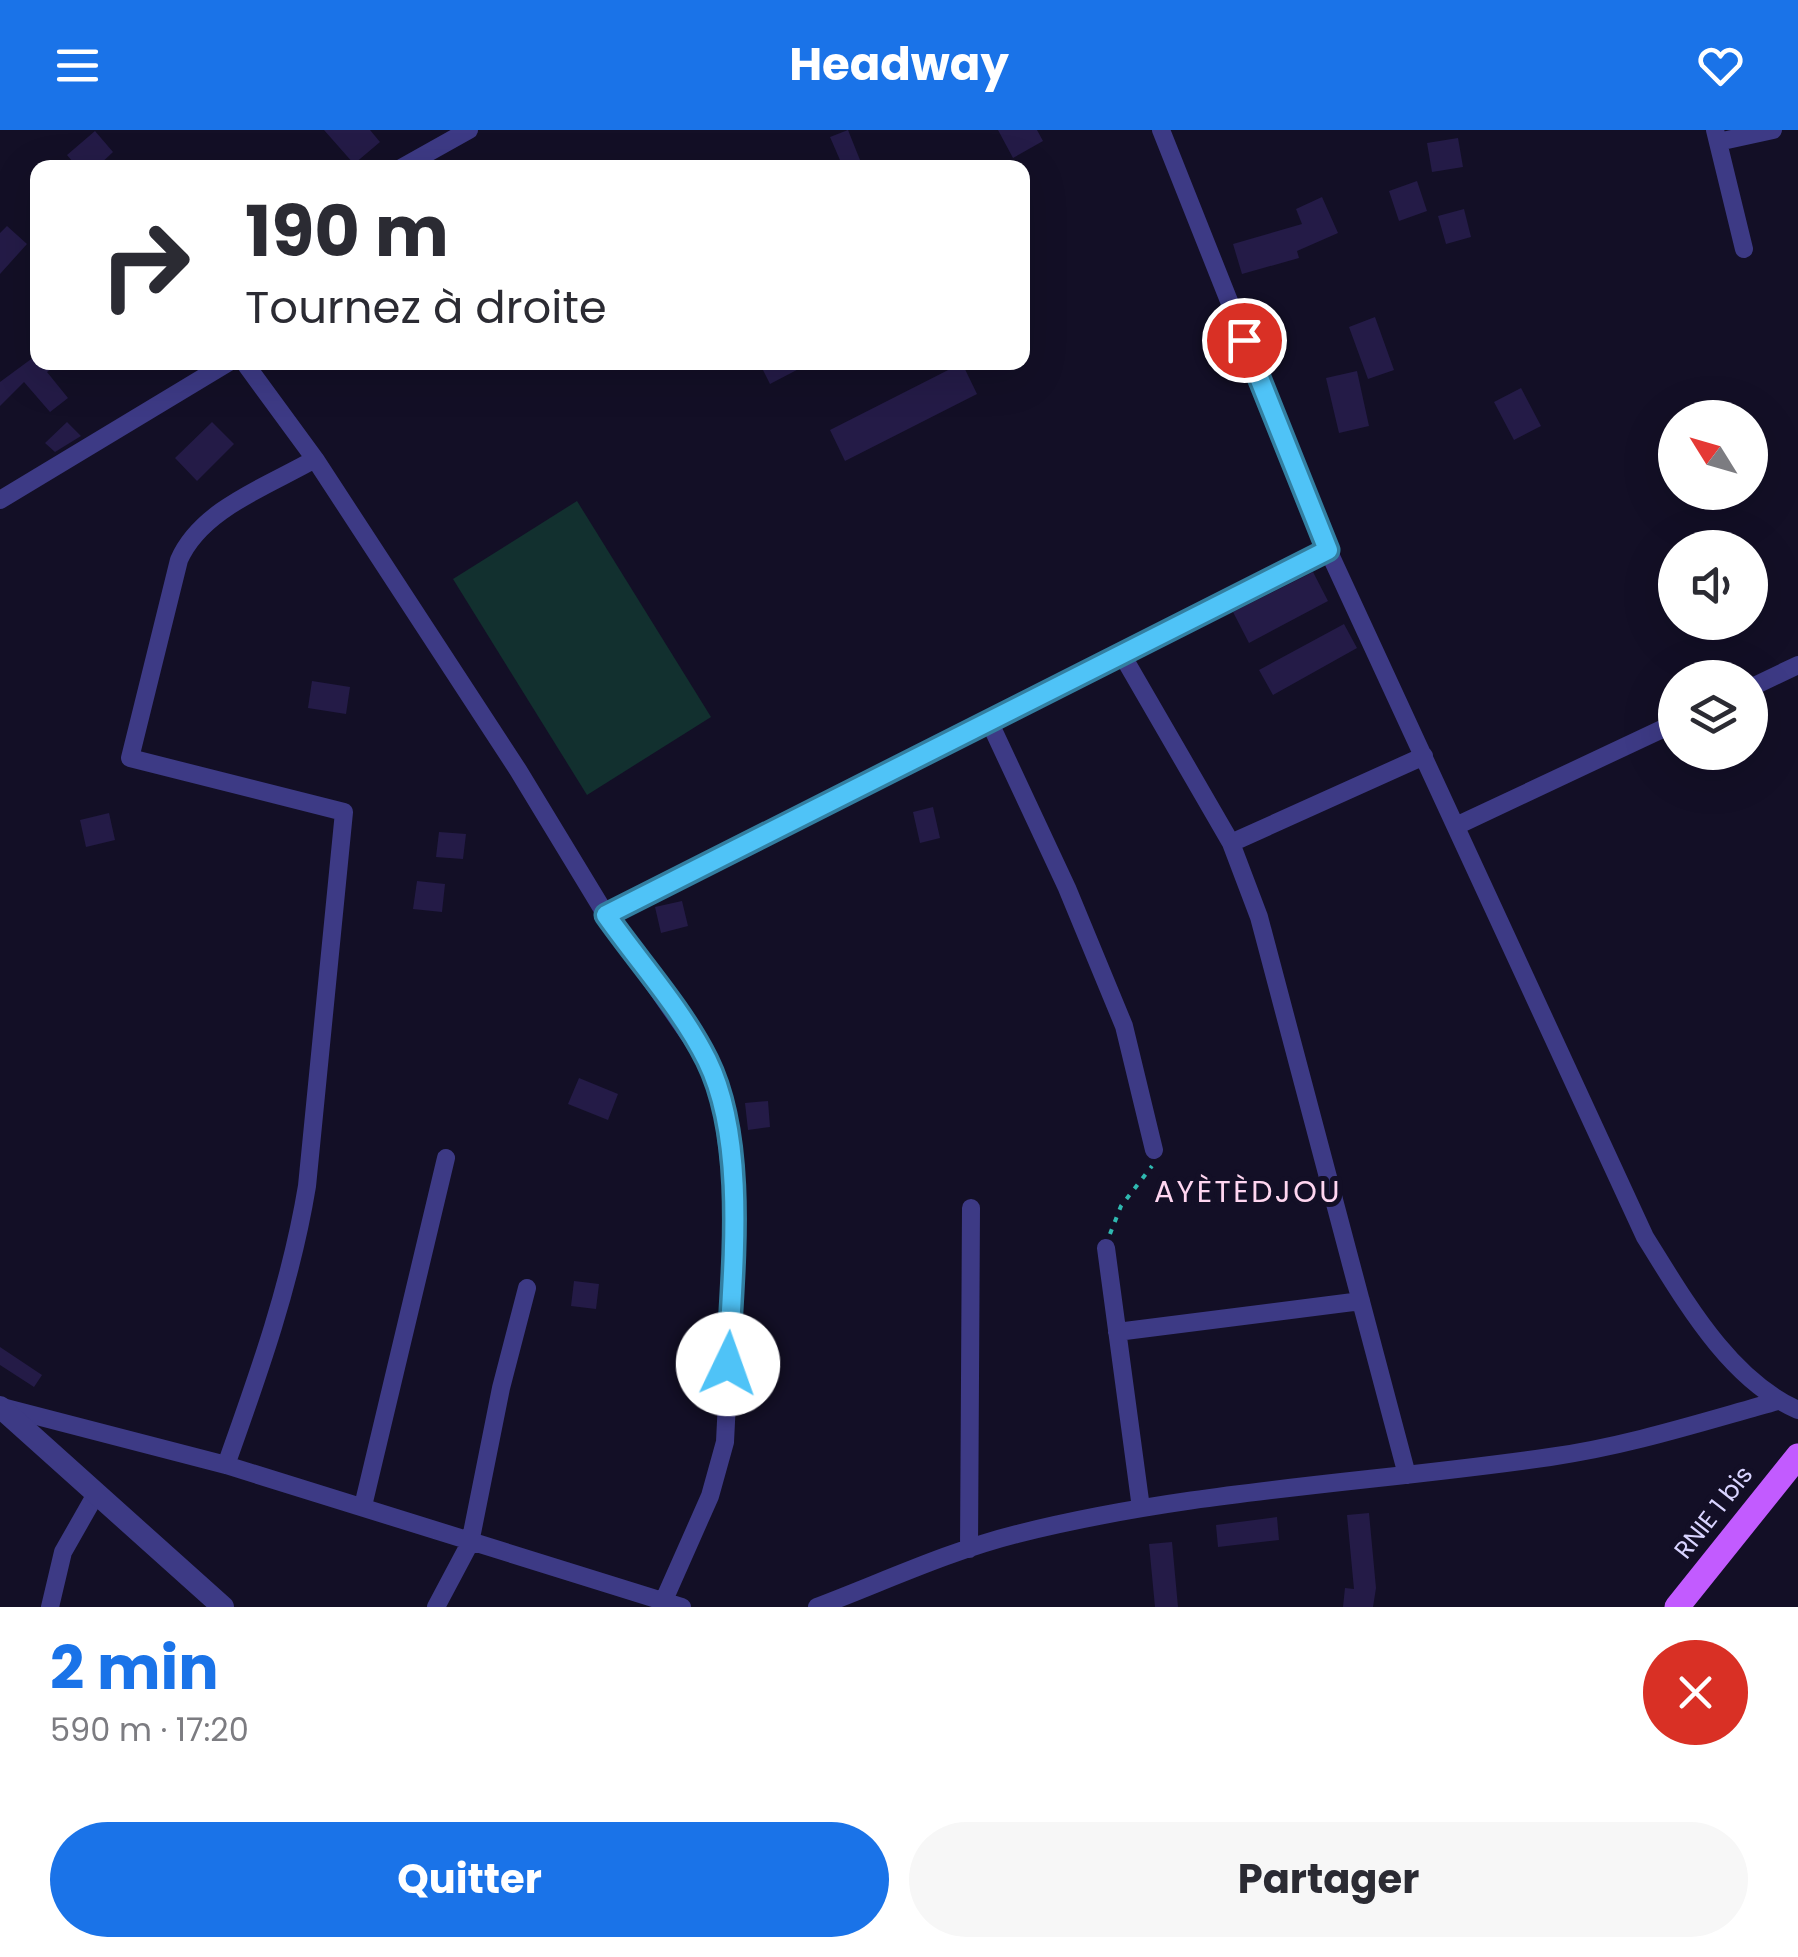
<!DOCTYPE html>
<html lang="fr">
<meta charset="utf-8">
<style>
body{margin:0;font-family:Poppins,sans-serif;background:#f7f7f7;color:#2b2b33;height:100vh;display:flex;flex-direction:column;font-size:38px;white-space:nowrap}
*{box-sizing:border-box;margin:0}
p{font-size:32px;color:#7c7c81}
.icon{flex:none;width:55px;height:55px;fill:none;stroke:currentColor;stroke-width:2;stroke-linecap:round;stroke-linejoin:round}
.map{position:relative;height:1477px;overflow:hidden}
.panel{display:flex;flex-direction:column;background:#fff;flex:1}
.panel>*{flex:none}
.hud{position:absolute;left:30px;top:30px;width:1000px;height:210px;border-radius:20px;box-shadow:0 10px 40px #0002;background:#fff;color:#2b2b33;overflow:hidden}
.needle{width:65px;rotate:307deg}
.fabs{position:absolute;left:1658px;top:270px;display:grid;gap:20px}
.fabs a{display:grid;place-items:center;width:110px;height:110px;border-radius:50%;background:#fff;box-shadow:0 10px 40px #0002;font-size:50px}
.pin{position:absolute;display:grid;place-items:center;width:85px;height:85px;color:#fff;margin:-42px;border:5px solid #fff;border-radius:50%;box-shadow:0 2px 10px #0007}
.me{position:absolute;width:110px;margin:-55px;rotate:3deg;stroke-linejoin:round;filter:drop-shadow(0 0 8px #0008)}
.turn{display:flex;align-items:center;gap:35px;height:210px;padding:0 50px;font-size:45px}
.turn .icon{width:130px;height:130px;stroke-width:2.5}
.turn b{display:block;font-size:70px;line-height:85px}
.round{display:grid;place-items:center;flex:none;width:105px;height:105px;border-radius:52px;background:#f7f7f7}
.headline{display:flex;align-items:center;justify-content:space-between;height:170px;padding:0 50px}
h1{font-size:60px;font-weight:700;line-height:75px;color:#1a73e8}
.cta{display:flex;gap:20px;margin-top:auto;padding:20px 50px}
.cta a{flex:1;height:115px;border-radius:60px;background:#1a73e8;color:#fff;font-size:40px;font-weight:700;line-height:115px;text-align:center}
.cta a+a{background:#f7f7f7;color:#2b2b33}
header{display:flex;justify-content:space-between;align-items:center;height:130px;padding:0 50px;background:#1a73e8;color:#fff;font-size:45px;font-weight:700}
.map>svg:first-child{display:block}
.green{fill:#12302f}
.building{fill:#241b47}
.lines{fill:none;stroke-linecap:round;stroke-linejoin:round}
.path{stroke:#2fb8b0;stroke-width:4;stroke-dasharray:5 8;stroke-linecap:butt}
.minor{stroke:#3d3a85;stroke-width:18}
.tertiary{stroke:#3d3a85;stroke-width:22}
.primary{stroke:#c25bff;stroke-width:25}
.route-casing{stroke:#337fa1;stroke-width:25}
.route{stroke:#4fc3f7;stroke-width:18}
.labels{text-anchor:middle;stroke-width:10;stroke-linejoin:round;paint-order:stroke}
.street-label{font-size:25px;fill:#d9d4ff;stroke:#130f26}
.quarter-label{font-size:30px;letter-spacing:2.5px;fill:#ffd6f0;stroke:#130f26}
</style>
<header><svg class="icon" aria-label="menu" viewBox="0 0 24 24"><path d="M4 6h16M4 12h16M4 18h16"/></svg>Headway<svg class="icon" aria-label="heart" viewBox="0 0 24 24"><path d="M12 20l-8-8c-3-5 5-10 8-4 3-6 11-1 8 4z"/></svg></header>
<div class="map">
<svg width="1798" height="1477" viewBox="0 0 1798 1477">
<rect width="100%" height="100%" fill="#130f26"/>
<path class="green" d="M577 371 711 587 587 665 453 449Z"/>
<path class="building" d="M324 0H370L380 12 354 34Z
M848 0 860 30 843 37 830 7Z
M998 0H1037L1043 11 1013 28Z
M95 1 113 22 96 38H78L67 25Z
M1458 8 1463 37 1432 42 1427 13Z
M1417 51 1427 81 1399 91 1389 61Z
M1322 67 1338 103 1297 121 1299 128 1242 144 1233 114 1302 94 1296 79Z
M1464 79 1471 107 1446 114 1438 86Z
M7 96 27 114 0 144V103Z
M1375 187 1394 240 1368 249 1349 197Z
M38 224V232H60L47 242 68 268 50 282 24 252 0 276V252Z
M759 232H812L770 254Z
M962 233 977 264 845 331 830 300Z
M1357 241 1369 296 1339 303 1326 248Z
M1521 258 1541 296 1514 310 1494 272Z
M67 292 81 306 55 322 45 313Z
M212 292 234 314 197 351 175 328Z
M1313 442 1328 471 1249 513 1233 482Z
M1344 494 1357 518 1273 565 1259 540Z
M312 551 350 557 346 584 308 578Z
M933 677 940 708 920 713 913 682Z
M109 683 115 710 86 717 80 690Z
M439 702 466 704 463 729 436 727Z
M417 751 445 754 442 782 413 779Z
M682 771 688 796 661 803 655 777Z
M579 948 618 964 608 990 568 974Z
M768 971 770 997 748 1000 745 973Z
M574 1151 599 1154 596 1179 571 1176Z
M0 1217 42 1245 34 1257 0 1235Z
M1369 1383 1376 1458 1373 1477H1343L1345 1458 1354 1459 1347 1385Z
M1277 1387 1279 1410 1218 1417 1216 1395Z
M1172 1412 1178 1477H1155L1149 1414Z"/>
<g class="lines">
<path class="path" d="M1110 1104 1121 1076 1152 1036"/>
<path class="minor" d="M1161 0 1328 420 1645 1107C1684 1169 1728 1249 1798 1280
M1715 0 1744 119
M1718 12 1773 0
M401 38 469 0
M244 232 315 329 518 640 606 785 709 934 723 983 736 1088 725 1312 710 1366 664 1470
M0 370 229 232
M1121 523 1231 713 1259 787 1407 1345
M1750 558 1798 535
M989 591 1067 758 1124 896 1154 1020
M1456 696 1675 593
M1231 713 1424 626
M606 785 1328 420
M1106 1118 1141 1378
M1117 1202 1361 1171
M2 1277 226 1335 682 1477
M226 1335C259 1243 291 1153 307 1056L344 682 130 628 179 430C201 379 268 356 315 329
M363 1376 446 1028
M969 1419 971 1078
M50 1477 63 1422 96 1364
M436 1477 470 1413 501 1258 527 1158
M817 1477C883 1452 949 1421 1017 1404 1191 1360 1372 1353 1550 1327 1628 1316 1702 1292 1778 1271"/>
<path class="tertiary" d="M0 1277 223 1477"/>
<path class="primary" d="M1677 1477 1798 1326"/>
</g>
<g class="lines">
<g class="route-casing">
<path id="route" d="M728 1234C732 1144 748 1013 707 930 681 878 639 832 606 785L1328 420 1244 210"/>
</g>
<use href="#route" class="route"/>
</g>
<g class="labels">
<g class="street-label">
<text transform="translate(1713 1382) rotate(-52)" y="9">RNIE 1 bis</text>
</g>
<g class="quarter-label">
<text x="1248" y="1072">AYÈTÈDJOU</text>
</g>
</g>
</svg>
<div class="fabs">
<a><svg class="needle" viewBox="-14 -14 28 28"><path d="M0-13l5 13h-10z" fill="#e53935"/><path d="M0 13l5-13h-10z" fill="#7c7c81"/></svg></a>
<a><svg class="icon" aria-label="sound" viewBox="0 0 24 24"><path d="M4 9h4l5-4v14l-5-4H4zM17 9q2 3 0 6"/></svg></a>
<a><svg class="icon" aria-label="layers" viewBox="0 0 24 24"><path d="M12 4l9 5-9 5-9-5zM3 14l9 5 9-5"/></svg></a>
</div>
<div class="pin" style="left:1244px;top:210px;background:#d93025"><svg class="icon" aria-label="arrive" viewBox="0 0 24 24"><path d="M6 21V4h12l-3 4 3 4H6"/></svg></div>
<svg class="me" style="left:728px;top:1234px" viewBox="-20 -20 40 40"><circle r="19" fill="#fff"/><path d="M0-13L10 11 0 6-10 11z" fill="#4fc3f7"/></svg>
<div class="hud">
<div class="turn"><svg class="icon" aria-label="right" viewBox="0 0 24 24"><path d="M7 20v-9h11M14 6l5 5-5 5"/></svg><div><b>190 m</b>Tournez à droite</div></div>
</div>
</div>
<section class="panel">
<div class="headline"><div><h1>2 min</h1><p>590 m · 17:20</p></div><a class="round" style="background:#d93025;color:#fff"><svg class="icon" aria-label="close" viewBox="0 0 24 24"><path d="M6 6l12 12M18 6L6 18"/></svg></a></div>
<div class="cta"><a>Quitter</a><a>Partager</a></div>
</section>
